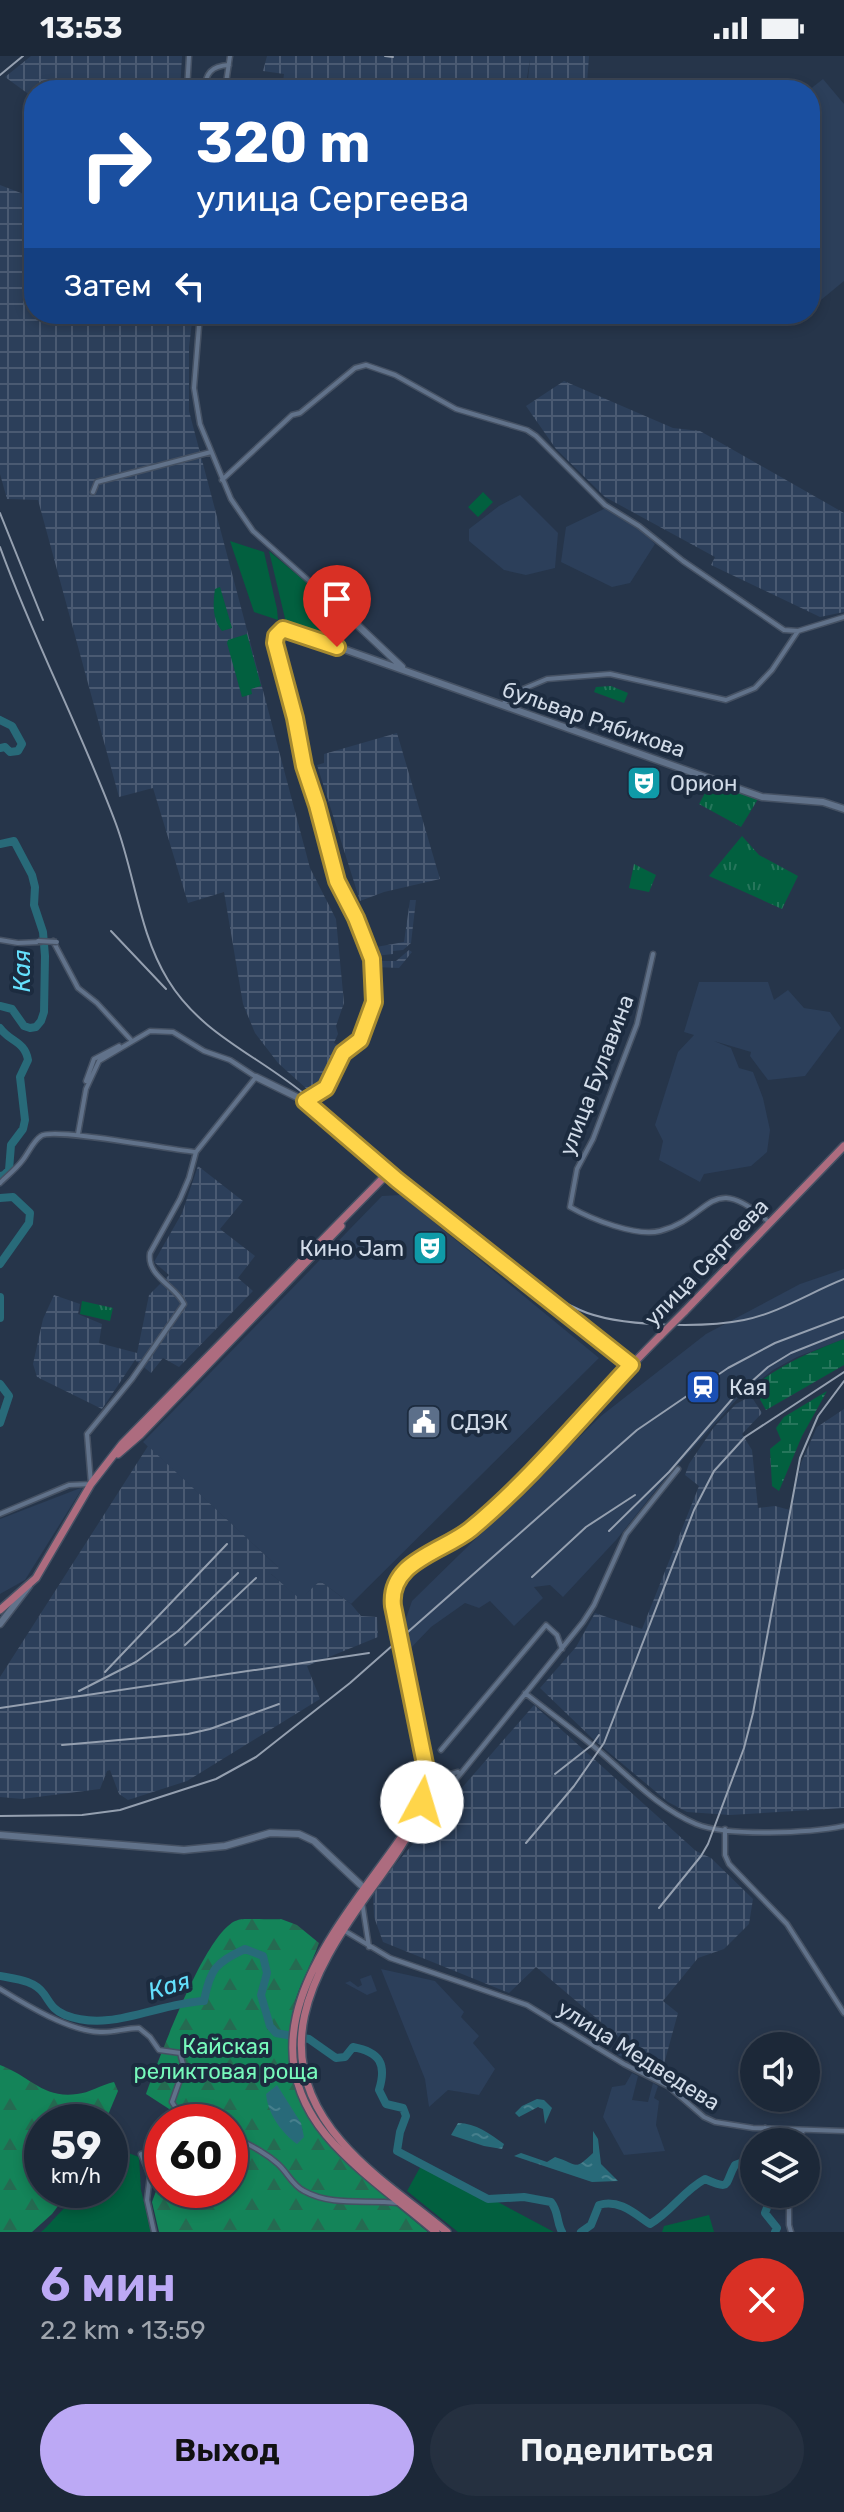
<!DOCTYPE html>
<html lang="ru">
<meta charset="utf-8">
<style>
body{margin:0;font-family:Rubik,sans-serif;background:#253040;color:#f1f3f6;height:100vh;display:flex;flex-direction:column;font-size:30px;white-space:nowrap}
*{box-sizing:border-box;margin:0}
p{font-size:26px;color:#a0a6ae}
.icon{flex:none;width:44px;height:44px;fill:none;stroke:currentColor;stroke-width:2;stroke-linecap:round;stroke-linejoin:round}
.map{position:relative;height:2176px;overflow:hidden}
.details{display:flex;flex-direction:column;background:#1c2838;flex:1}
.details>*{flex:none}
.top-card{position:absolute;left:24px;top:24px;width:796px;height:244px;border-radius:32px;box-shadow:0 4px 12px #0003,0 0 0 2px #3a4453;background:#1a4fa0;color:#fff;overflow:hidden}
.tools{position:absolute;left:740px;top:1976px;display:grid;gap:16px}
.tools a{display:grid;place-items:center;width:80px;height:80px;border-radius:50%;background:#1c2838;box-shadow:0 4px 12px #0003,0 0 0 2px #3a4453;font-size:40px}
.speed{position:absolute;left:24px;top:2048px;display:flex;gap:16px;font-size:40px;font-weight:700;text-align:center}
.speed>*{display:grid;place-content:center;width:104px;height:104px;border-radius:50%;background:#1c2838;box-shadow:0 4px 12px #0003,0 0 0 2px #3a4453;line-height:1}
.speed small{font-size:20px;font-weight:400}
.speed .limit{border:12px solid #d22;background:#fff;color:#111}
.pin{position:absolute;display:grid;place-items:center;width:68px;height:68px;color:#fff;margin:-82px -34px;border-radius:50% 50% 50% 0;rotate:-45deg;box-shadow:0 0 8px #0007}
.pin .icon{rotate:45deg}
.me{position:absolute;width:88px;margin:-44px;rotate:6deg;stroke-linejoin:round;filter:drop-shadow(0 0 6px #0008)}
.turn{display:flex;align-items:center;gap:28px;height:168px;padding:0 40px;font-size:36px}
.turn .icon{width:104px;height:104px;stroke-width:2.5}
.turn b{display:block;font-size:56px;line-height:68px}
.then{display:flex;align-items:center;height:76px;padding:0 40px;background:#0003;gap:16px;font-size:30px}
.round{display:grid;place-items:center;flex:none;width:84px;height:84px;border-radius:42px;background:#253040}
.head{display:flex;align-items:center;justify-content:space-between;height:136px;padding:0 40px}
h1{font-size:48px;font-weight:600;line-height:60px;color:#bca9f5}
.action{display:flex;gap:16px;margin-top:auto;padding:16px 40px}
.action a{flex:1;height:92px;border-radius:48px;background:#bca9f5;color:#111;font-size:32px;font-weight:600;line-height:92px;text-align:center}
.action a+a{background:#253040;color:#f1f3f6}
.status{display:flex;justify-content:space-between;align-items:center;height:56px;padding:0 40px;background:#1c2838;direction:ltr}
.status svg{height:22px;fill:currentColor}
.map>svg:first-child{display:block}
.built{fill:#2c3f5a}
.industrial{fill:url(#industrial-grid)}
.green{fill:#02603f}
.forest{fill:url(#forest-firs)}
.wetland{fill:url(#wetland-marsh)}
.park{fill:url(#park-tufts)}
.water{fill:url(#water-ripples)}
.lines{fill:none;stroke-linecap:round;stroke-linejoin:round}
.river{stroke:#286a79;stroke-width:8}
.street-casing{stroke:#455163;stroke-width:7}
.secondary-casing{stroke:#455163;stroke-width:9}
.primary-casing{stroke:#455163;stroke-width:10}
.street{stroke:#61728a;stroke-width:4}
.secondary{stroke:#61728a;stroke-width:6}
.primary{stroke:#ad6c7f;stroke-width:7}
.rail{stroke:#95a0b0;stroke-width:2}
.street-bridge-casing{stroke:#455163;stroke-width:7;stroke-linecap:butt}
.primary-bridge-casing{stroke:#455163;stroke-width:10;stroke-linecap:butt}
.street-bridge{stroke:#61728a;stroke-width:4}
.primary-bridge{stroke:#ad6c7f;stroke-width:7}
.route-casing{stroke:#a68a30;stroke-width:20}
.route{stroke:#ffd54a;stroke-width:14}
.labels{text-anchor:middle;stroke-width:8;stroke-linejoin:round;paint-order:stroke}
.street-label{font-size:22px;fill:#d1dbe8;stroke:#1c2b3f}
.poi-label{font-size:22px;fill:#d1dbe8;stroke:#1c2b3f;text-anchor:start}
.park-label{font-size:22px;fill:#77f9bc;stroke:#1c2b3f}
.water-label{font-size:24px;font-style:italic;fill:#64e0fd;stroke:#1c2b3f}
</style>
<div class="status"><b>13:53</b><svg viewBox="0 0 49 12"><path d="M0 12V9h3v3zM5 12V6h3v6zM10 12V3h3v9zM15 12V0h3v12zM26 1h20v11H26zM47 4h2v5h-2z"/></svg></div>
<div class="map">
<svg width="844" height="2176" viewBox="0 0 844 2176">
<defs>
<pattern id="industrial-grid" width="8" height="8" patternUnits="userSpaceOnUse" patternTransform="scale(2)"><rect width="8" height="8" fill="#2c3f5a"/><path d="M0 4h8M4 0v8" fill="none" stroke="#4a5a72"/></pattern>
<pattern id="forest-firs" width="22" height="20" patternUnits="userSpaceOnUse" patternTransform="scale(2)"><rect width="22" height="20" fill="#148459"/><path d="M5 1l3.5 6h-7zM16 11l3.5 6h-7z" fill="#256a51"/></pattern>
<pattern id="wetland-marsh" width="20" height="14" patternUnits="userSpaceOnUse" patternTransform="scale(2)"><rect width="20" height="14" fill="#02603f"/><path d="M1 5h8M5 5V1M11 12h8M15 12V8" fill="none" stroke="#26765b"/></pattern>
<pattern id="park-tufts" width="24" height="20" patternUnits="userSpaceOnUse" patternTransform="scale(2)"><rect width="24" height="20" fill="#02603f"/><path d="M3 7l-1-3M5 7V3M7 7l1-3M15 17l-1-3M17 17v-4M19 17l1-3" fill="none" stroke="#26765b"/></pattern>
<pattern id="water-ripples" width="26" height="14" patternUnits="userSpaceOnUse" patternTransform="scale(2)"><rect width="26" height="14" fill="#286a79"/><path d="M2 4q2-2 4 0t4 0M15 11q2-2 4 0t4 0" fill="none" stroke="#467f8c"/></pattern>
</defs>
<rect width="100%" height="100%" fill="#26354a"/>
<path class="built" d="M823 23 844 48V225L810 253 809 34Z
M520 439 558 477 555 512 526 519 504 514 469 485V473L499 450Z
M606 452 638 471 655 488 630 527 612 531 561 506 566 471Z
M699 926H768L774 944 788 934 804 952 830 956 841 972 805 1020 768 1024 750 1000 751 996 714 985 731 992 739 1012 753 1016 763 1042 770 1074 767 1096 751 1110 704 1118 700 1126 659 1104 663 1085 655 1069 678 996 694 979 684 976Z
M401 1139 599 1302 351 1548 320 1525 300 1544 270 1517 279 1512 143 1386 382 1140Z
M844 1213V1283L797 1301 773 1314 738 1342 659 1430 617 1483 563 1541 550 1529 534 1531 543 1542 514 1570 490 1545 479 1552 465 1547 431 1571 409 1594 404 1568 412 1545 601 1360 706 1278 800 1228Z
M83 1431 25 1524 0 1538V1463Z
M381 1913 435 1925 464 1956 461 1961 479 1980 473 1987 495 2013 479 2039 448 2034 429 2051 425 2023Z
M371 1919 377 1935 367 1939 345 1927 350 1925 358 1931 362 1929 360 1923Z
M632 2017 638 2020 632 2044 648 2046 653 2027 658 2030 654 2042 659 2045 656 2069 665 2095 624 2099 603 2061 612 2031 625 2029Z"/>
<path class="industrial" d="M31 0H182L180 34H34V42L5 21Z
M267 0H589L587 27 623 34H527L530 3 525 34H282L284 18 263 15Z
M0 129 34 142V258H193L189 291V355L310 812 336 863 344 947 336 970 338 978 334 987 342 991 328 1025 322 1031 318 1027 308 1034 278 1007 255 977 243 948 224 836 188 847 153 732 119 741 38 444 7 443 0 418Z
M564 325 673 372 700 375 844 457V556L820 561 711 509 715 501 605 441 556 393 526 350Z
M397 677 440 823 384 836 360 845 317 709 324 707V698Z
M410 844H416L411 887 403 894 393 895V898L375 900 376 891 404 886Z
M409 894 412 896 399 912 375 911V905H396Z
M198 1110 243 1145 220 1173 255 1200 238 1222 253 1235 179 1311 163 1302 151 1317 135 1304 102 1353 37 1321 33 1308 43 1263 54 1239 80 1248 78 1258 102 1268 99 1287 137 1297 149 1239 169 1219 154 1206 182 1157Z
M751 1340 762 1357 742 1378 752 1394 758 1452 775 1450 790 1454 801 1407 817 1371 844 1353V1752L730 1759 687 1756 668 1746 594 1684 540 1632 576 1591 595 1557 642 1573 699 1430 685 1419 689 1408 714 1371 736 1348Z
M148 1390 279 1512 271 1518 300 1543 320 1525 351 1548 361 1560 377 1561 378 1581 307 1610 320 1643 187 1725 128 1744 119 1738 110 1714 107 1715 100 1733 22 1743 0 1741V1621Z
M534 1649 696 1795 711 1802 753 1843 749 1868 724 1893 698 1902 663 1945 678 1957 661 2019 616 1998 621 1983 536 1911 509 1937 383 1886 374 1861 373 1834Z"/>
<path class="green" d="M483 436 493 446 478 461 468 451Z
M230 485 264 496 277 553 278 564 254 556Z
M269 495 331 547 332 577 326 585 287 571Z
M220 531 232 572 222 575C212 563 213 547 215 533Z
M247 578 261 630 251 633 252 638 242 641 227 587 228 584Z
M432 1723 440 1726 451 1723 425 1754Z
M110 2090 139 2101 141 2134 151 2176H41C52 2167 63 2150 74 2145L78 2134H110Z
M423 2106 554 2176H458L407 2135Z
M709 2159 714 2176H662L664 2170Z"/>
<path class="forest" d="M281 1863 297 1869 319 1887C312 1908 299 1928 294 1950 267 2058 356 2115 428 2176H159L152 2146 162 2119V2134H230V2066H183V2062L146 2038C158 2006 206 1872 238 1864 242 1862 274 1864 281 1863Z
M0 2009C30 2020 43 2043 77 2038 89 2037 101 2029 114 2026L118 2035 105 2066H42V2134H70L52 2158 32 2176H0Z"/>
<path class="wetland" d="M844 1283V1309L766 1354 753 1331C781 1308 810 1296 844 1283Z
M827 1335 802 1380 779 1435 772 1430 770 1393 781 1384 776 1372 784 1361Z"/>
<path class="park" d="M611 630 628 637 624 647 594 636 596 631Z
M710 728 758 743 741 771 699 748Z
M742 780 759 799 798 820 782 853 709 820Z
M634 808 656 819 649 836 629 832Z
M82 1245 113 1252 110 1265 80 1258Z"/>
<path class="water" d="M277 2029 301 2067 304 2081 297 2088C281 2076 268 2058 266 2038Z
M537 2043 544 2044 552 2052 545 2068 543 2053 538 2051 519 2061 515 2057 522 2050Z
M458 2067C476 2067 490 2078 504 2088L502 2093 484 2090 451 2079Z
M593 2075 598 2083 601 2108 618 2125 592 2126 514 2100 521 2097 547 2106 555 2101C578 2108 573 2116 593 2097Z"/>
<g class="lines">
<path class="river" d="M0 664 12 670 22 688 18 695 10 696 5 691 0 692
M0 788 14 785 32 819 35 831 34 849 43 876 45 900 44 956 41 965 36 971 30 972 24 970 12 953 0 950
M0 972C10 986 25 985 28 1004L20 1021 25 1064 23 1073 11 1089 9 1114 4 1119 0 1120
M0 1142 13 1141 30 1157 29 1167 0 1208
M0 1241V1262
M0 1328 9 1340 0 1367
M0 1920C15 1923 34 1924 44 1938 51 1948 53 1954 65 1959 111 1977 157 1947 204 1945 210 1913 216 1906 245 1893L263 1900 267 1917 261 1939 270 1970 276 1977 309 1983 336 2002 345 2001 353 1991C380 1996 387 2008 379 2034L386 2048 403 2052 406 2060 400 2076 397 2095 488 2143 524 2141 551 2146C559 2156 556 2165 562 2176
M772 2138 765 2157 777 2172 775 2176
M581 2176 591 2169 599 2149C619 2143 634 2157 650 2168 671 2156 683 2135 705 2123 732 2135 724 2128 735 2109L754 2102"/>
<g class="street-casing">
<path id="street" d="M187 34 189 0
M204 34C206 17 211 10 229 9
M225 34 230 0
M200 258 194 332 200 368 231 443 253 475 334 547
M222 424 292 359 300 357 355 312 366 309 395 319 456 353 527 374 536 380 605 449 639 470 683 505 784 574 798 575 844 561
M93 436 97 426 211 396
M503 648 516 636 547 623 610 618 726 644 755 632 772 614 798 575
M0 884 18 887 40 886
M53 885 78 932 97 947 132 985
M653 898 637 968 593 1083 577 1113 570 1151C591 1163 636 1181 660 1175 713 1161 709 1113 770 1167
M86 1025 94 1003 119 990
M305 1045 326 1032 331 1026 343 997 360 984 374 946 372 903 356 862 337 825 317 749 304 710 295 662 275 587 276 580 283 573 335 590
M0 1127C7 1120 16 1113 22 1105 28 1098 33 1085 41 1080 53 1071 172 1094 196 1096
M0 1458 69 1429 91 1428 87 1378 132 1323 184 1248C176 1230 146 1220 150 1197L180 1143 189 1122 196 1096 256 1021 230 1004 204 995 173 976 150 975 99 1005 86 1033 78 1078
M525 1637C549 1656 574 1674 598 1694 630 1721 658 1752 696 1768 728 1781 810 1777 844 1770
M441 1694 546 1569 557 1579 562 1593
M427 1715 436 1722 458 1716
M725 1773V1799L729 1808 787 1868 844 1957
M412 1778 583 1566 594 1549 626 1478 678 1413
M362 1846 369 1891
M345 1875 390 1902 527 1949 624 2008 668 2030 704 2061 715 2066 753 2072 844 2075
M0 1933C26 1949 69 1975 100 1976 113 1977 125 1972 139 1972L150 1981 159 1994 180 1997 184 2012 172 2046 177 2054 204 2066
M765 2072 773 2086
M230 2079C247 2088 264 2095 278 2108 288 2117 292 2129 304 2135 333 2151 366 2143 397 2147
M790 2086 803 2075
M141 2098 150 2119 147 2144 154 2176
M789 2138V2169L791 2176"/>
</g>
<g class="secondary-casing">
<path id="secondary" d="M334 547 335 590 762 741 823 746 844 753
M334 547 402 611
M256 1021 305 1045 388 1117
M0 1568 29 1530
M0 1779 184 1794 225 1790 270 1777 299 1778 314 1785 365 1833"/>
</g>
<g class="primary-casing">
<path id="primary" d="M684 1256 844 1090
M118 1398 140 1379 341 1170
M0 1554 36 1522 91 1428 122 1388 388 1117 631 1309
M397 1569C393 1552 387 1532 401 1517 419 1498 452 1489 473 1471 541 1412 598 1342 661 1279
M404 1609C411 1637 429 1696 427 1722 423 1767 392 1804 367 1839 310 1919 266 1999 341 2085 371 2120 412 2147 447 2176
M405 1776C345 1864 238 1972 326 2079 357 2116 400 2145 436 2176"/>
</g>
<use href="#street" class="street"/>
<use href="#secondary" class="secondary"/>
<use href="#primary" class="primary"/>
<path class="rail" d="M385 0 393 1
M0 19 23 0
M0 457 43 564
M0 491C34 585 81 674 116 768 135 819 139 877 168 924 202 980 262 1001 309 1042 364 1089 420 1134 476 1180 509 1206 541 1237 580 1254 617 1271 704 1272 744 1264 779 1257 811 1236 844 1223
M111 875 166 933
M609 1475 669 1416 733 1342 768 1311 791 1297 844 1276
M532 1521 586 1471 635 1439
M185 1589 256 1522
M105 1616 227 1488
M79 1635 136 1606 178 1575 238 1517
M0 1652 369 1597
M62 1689 188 1678 210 1673 279 1648
M555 1718 592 1689 599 1679
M0 1760 82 1759 120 1754 216 1723 256 1701 350 1627 637 1374 728 1312 775 1287 844 1261
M526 1787 574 1730 604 1687 694 1454 714 1415 745 1381 844 1316
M659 1852 701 1800 708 1788 744 1692 753 1657 800 1402 818 1360 844 1325"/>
<g class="street-bridge-casing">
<path id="street-bridge" d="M38 885 57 886"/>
</g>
<g class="primary-bridge-casing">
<path id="primary-bridge" d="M661 1279 684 1256
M397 1569 404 1609"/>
</g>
<use href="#street-bridge" class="street-bridge"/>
<use href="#primary-bridge" class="primary-bridge"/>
</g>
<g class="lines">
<g class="route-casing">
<path id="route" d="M337 591 283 573 276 580 275 587 295 662 304 710 317 749 337 825 356 862 372 903 374 946 360 984 343 997 326 1032 305 1045 397 1124 631 1309C579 1364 529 1425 471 1473 443 1496 388 1505 393 1550L427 1718 422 1746"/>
</g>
<use href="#route" class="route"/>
</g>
<defs>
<g id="theatre-square" transform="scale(1.8)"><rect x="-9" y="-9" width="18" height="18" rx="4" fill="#0f9aa8" stroke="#1c2b3f"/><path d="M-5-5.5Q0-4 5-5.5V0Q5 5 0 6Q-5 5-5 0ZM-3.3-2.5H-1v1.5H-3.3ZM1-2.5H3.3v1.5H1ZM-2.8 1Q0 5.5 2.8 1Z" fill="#fff"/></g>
<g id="station-square" transform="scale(1.8)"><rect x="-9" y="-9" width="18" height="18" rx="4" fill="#1a4fb4" stroke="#1c2b3f"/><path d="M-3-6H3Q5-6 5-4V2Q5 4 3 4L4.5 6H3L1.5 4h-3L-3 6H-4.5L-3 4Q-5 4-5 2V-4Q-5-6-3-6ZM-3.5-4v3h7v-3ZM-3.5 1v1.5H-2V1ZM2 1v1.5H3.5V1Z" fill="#fff"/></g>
<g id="civic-square" transform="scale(1.8)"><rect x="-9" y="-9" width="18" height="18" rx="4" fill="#5c6f8a" stroke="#1c2b3f"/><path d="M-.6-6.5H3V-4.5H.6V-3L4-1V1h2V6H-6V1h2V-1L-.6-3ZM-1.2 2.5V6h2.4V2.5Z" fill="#fff"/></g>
</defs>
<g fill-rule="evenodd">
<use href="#theatre-square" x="644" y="727"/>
<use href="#theatre-square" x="430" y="1192"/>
<use href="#station-square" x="703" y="1331"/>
<use href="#civic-square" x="424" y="1366"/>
</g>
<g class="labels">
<g class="street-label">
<text transform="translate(594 663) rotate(19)" y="8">бульвар Рябикова</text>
<text transform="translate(596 1019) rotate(-69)" y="8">улица Булавина</text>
<text transform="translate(706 1206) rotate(-46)" y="8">улица Сергеева</text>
<text transform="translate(639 1999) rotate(32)" y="8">улица Медведева</text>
</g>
<g class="poi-label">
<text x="670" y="735">Орион</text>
<text x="404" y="1200" text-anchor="end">Кино Jam</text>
<text x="729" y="1339">Кая</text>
<text x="450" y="1374">СДЭК</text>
</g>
<g class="park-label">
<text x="226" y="1998">Кайская<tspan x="226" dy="25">реликтовая роща</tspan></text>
</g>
<g class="water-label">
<text transform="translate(22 915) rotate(-90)" y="8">Кая</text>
<text transform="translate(169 1930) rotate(-17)" y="8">Кая</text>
</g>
</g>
</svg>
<div class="tools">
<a><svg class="icon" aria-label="sound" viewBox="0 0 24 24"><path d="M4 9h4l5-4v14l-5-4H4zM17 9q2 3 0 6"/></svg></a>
<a><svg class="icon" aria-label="layers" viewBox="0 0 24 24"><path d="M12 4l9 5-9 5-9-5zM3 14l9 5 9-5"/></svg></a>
</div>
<div class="speed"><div>59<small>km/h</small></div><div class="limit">60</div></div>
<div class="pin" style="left:337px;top:591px;background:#d93025"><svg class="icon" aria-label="arrive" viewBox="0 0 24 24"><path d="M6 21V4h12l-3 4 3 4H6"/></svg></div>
<svg class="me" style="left:422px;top:1746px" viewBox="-20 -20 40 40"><circle r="19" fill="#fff"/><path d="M0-13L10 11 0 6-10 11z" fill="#ffd54a"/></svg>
<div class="top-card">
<div class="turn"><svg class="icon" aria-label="right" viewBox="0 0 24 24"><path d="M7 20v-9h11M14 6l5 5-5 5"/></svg><div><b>320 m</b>улица Сергеева</div></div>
<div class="then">Затем<svg class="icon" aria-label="left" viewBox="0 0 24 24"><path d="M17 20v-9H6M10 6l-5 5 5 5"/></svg></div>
</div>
</div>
<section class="details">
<div class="head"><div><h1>6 мин</h1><p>2.2 km · 13:59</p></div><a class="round" style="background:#d93025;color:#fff"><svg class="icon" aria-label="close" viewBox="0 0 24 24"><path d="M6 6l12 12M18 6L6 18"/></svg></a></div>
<div class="action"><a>Выход</a><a>Поделиться</a></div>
</section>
